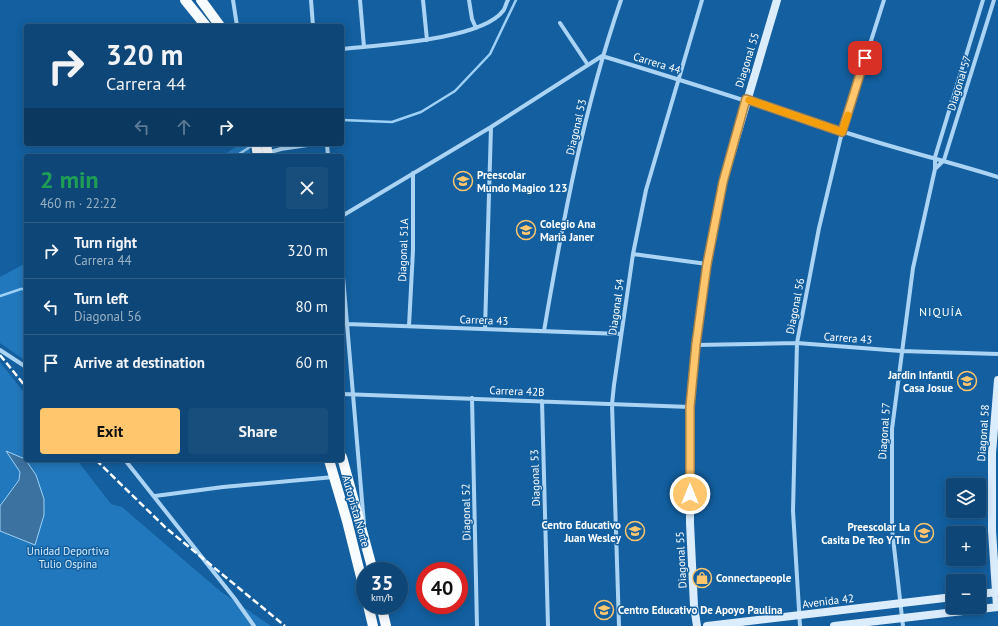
<!DOCTYPE html>
<meta charset="utf-8">
<style>
body{margin:0;font-family:"PT Sans",sans-serif;background:#174e7c;color:#f1f3f6;height:100vh;display:flex;flex-direction:column;font-size:15px;white-space:nowrap}
*{box-sizing:border-box;margin:0}
p{font-size:13px;color:#9bb2c6}
.icon{flex:none;width:22px;height:22px;fill:none;stroke:currentColor;stroke-width:2;stroke-linecap:round;stroke-linejoin:round}
.map{position:relative;flex:1;overflow:hidden}
.sheet{position:absolute;left:24px;top:154px;width:320px;height:308px;display:flex;flex-direction:column;background:#0e4777;border-radius:4px;box-shadow:0 2px 10px #0003,0 0 0 1px #2e5f89}
.sheet>*{flex:none}
.guide{position:absolute;left:24px;top:24px;width:320px;height:122px;border-radius:4px;box-shadow:0 2px 10px #0003,0 0 0 1px #2e5f89;background:#0e4777;color:#f1f3f6;overflow:hidden}
.controls{position:absolute;left:946px;top:478px;display:grid;gap:8px}
.controls a{display:grid;place-items:center;width:40px;height:40px;border-radius:4px;background:#0e4777;box-shadow:0 2px 10px #0003,0 0 0 1px #2e5f89;font-size:20px}
.speed{position:absolute;left:356px;top:562px;display:flex;gap:8px;font-size:20px;font-weight:700;text-align:center}
.speed>*{display:grid;place-content:center;width:52px;height:52px;border-radius:50%;background:#0e4777;box-shadow:0 2px 10px #0003,0 0 0 1px #2e5f89;line-height:1}
.speed small{font-size:10px;font-weight:400}
.speed .limit{border:6px solid #d22;background:#fff;color:#111}
.pin{position:absolute;display:grid;place-items:center;width:34px;height:34px;color:#fff;margin:-17px;border-radius:8px;box-shadow:0 2px 6px #0006}
.me{position:absolute;width:44px;margin:-22px;rotate:0deg;stroke-linejoin:round;filter:drop-shadow(0 0 3px #0008)}
.turn{display:flex;align-items:center;gap:14px;height:84px;padding:0 16px;font-size:18px}
.turn .icon{width:52px;height:52px;stroke-width:2.5}
.turn b{display:block;font-size:28px;line-height:34px}
.lanes{display:flex;align-items:center;height:38px;padding:0 16px;background:#0003;justify-content:center;gap:20px;direction:ltr}
.lanes .off{opacity:.35}
.round{display:grid;place-items:center;flex:none;width:42px;height:42px;border-radius:4px;background:#174e7c}
.head{display:flex;align-items:center;justify-content:space-between;height:68px;padding:0 16px}
h1{font-size:24px;font-weight:800;line-height:30px;color:#1e9e55}
.cta{display:flex;gap:8px;margin-top:auto;padding:8px 16px}
.cta a{flex:1;height:46px;border-radius:4px;background:#ffc66e;color:#111;font-size:16px;font-weight:800;line-height:46px;text-align:center}
.cta a+a{background:#174e7c;color:#f1f3f6}
ul{padding:0;list-style:none}
li{display:flex;align-items:center;gap:12px;height:56px;padding:0 16px;border-top:1px solid #2e5f89}
li div{flex:1}
li b{display:block;font-size:15px}
li em{font-style:normal}
.map>svg:first-child{display:block}
.green{fill:#2278bc}
.water{fill:#3c729f;stroke:#9dd1f7}
.lines{fill:none;stroke-linecap:round;stroke-linejoin:round}
.stream{stroke:#9dd1f7;stroke-width:2.5}
.street{stroke:#abd4f4;stroke-width:4}
.secondary{stroke:#dbedfd;stroke-width:8}
.primary{stroke:#f8fcff;stroke-width:10}
.rail{stroke:#fff;stroke-width:2.5;stroke-dasharray:7 3;stroke-linecap:butt}
.primary-bridge{stroke:#f8fcff;stroke-width:10}
.route-casing{stroke:#a68148;stroke-width:10}
.route{stroke:#ffc66e;stroke-width:7}
.slow{stroke:#f59e0b;stroke-width:7}
.labels{text-anchor:middle;stroke-width:3;stroke-linejoin:round;paint-order:stroke}
.street-label{font-size:11px;fill:#fff;stroke:#135f9f}
.poi-label{font-size:11px;font-weight:bold;fill:#fff;stroke:#135f9f;text-anchor:start}
.park-label{font-size:11px;fill:#d4ebfd;stroke:#135f9f}
.neighbourhood-label{font-size:12px;letter-spacing:1px;fill:#fff;stroke:#135f9f}
</style>
<div class="map">
<svg width="998" height="626" viewBox="0 0 998 626">
<rect width="100%" height="100%" fill="#135f9f"/>
<path class="green" d="M240 144H248L251 155 222 156Z
M26 263V361L0 343V277Z
M0 362 26 395V460H77L111 504 122 507 220 591 271 626H0Z"/>
<path class="water" d="M6 451 25 459 36 475 44 499V515L35 545 0 531V506L19 480 20 472Z"/>
<g class="lines">
<path class="stream" d="M342 120 392 122 421 112 455 91 490 54 516 0
M236 156 253 145
M0 296 21 289H26"/>
<path class="street" d="M233 0 237 26
M311 0 313 26
M360 0 364 47
M423 0 427 40
M469 0 472 19 476 28
M560 23 588 65
M342 49C378 45 481 40 503 11 505 9 506 3 508 0
M327 144 328 156
M267 153 281 149 314 144
M935 169 944 160 994 0
M342 216 491 127 602 56C682 80 761 106 841 131 893 148 946 161 998 177
M633 254 707 264
M342 265 364 524
M347 324 621 334
M409 326 413 250V173
M485 329 491 127
M544 331C563 220 584 107 621 0
M696 345 797 343 901 351 998 354
M0 350 26 367
M342 394 690 407
M472 398 477 626
M542 401 548 626
M125 460 235 599 254 626
M155 496 223 487 334 477
M619 626 612 404 614 385 633 254 646 190 702 0
M800 626 793 511 797 343 819 228 842 132 884 0
M903 626 892 529V429L913 268 935 169V157L983 0"/>
<path class="secondary" d="M979 594 998 592
M997 607 992 531V453L998 380
M697 626 694 606 690 523V407L696 345 707 264 723 182 777 0
M707 626 953 597
M834 626 998 607"/>
<path class="primary" d="M185 0 206 26
M201 0 220 26
M256 144 258 156
M342 457 373 571
M329 460 347 521 365 593
M368 605 373 626
M381 605 386 626"/>
<path class="rail" d="M0 355 26 387
M96 460 166 528 285 626"/>
<path class="primary-bridge" d="M266 144 268 156"/>
</g>
<g class="lines">
<g class="route-casing">
<path id="route" d="M690 494V407L696 344 707 264 723 182 746 99 842 132 865 58"/>
</g>
<use href="#route" class="route"/>
<path class="slow" d="M749 100 842 132 848 115"/>
</g>
<defs>
<g id="school-ring" transform="scale(1)"><circle r="9.5" fill="#135f9f" stroke="#ffc66e" stroke-width="1.5"/><path d="M0-5L7-2L0 1L-7-2ZM-4 1L0 2.5L4 1V4Q0 6-4 4Z" fill="#ffc66e"/></g>
<g id="shop-ring" transform="scale(1)"><circle r="9.5" fill="#135f9f" stroke="#ffc66e" stroke-width="1.5"/><path d="M-5-2.5h2.3a2.7 3.5 0 0 1 5.4 0H5L5.5 6h-11ZM-1.5-2.5h3a1.5 2.3 0 0 0-3 0Z" fill="#ffc66e"/></g>
</defs>
<g fill-rule="evenodd">
<use href="#school-ring" x="463" y="181"/>
<use href="#school-ring" x="526" y="230"/>
<use href="#school-ring" x="967" y="381"/>
<use href="#school-ring" x="635" y="531"/>
<use href="#school-ring" x="924" y="533"/>
<use href="#shop-ring" x="702" y="578"/>
<use href="#school-ring" x="604" y="610"/>
</g>
<g class="labels">
<g class="street-label">
<text transform="translate(747 60) rotate(-73)" y="4">Diagonal 55</text>
<text transform="translate(657 63) rotate(17)" y="4">Carrera 44</text>
<text transform="translate(959 83) rotate(-73)" y="4">Diagonal 57</text>
<text transform="translate(576 127) rotate(-77)" y="4">Diagonal 53</text>
<text transform="translate(403 250) rotate(-88)" y="4">Diagonal 51A</text>
<text transform="translate(795 306) rotate(-79)" y="4">Diagonal 56</text>
<text transform="translate(616 307) rotate(-82)" y="4">Diagonal 54</text>
<text transform="translate(484 320) rotate(2)" y="4">Carrera 43</text>
<text transform="translate(848 338) rotate(4)" y="4">Carrera 43</text>
<text transform="translate(517 391) rotate(2)" y="4">Carrera 42B</text>
<text transform="translate(884 431) rotate(-86)" y="4">Diagonal 57</text>
<text transform="translate(983 433) rotate(-86)" y="4">Diagonal 58</text>
<text transform="translate(535 478) rotate(-92)" y="4">Diagonal 53</text>
<text transform="translate(356 511) rotate(74)" y="4">Autopista Norte</text>
<text transform="translate(466 512) rotate(-91)" y="4">Diagonal 52</text>
<text transform="translate(681 560) rotate(-93)" y="4">Diagonal 55</text>
<text transform="translate(828 601) rotate(-7)" y="4">Avenida 42</text>
</g>
<g class="poi-label">
<text x="477" y="179">Preescolar<tspan x="477" dy="13">Mundo Magico 123</tspan></text>
<text x="540" y="228">Colegio Ana<tspan x="540" dy="13">Maria Janer</tspan></text>
<text x="953" y="379" text-anchor="end">Jardin Infantil<tspan x="953" dy="13">Casa Josue</tspan></text>
<text x="621" y="529" text-anchor="end">Centro Educativo<tspan x="621" dy="13">Juan Wesley</tspan></text>
<text x="910" y="531" text-anchor="end">Preescolar La<tspan x="910" dy="13">Casita De Teo Y Tin</tspan></text>
<text x="716" y="582">Connectapeople</text>
<text x="618" y="614">Centro Educativo De Apoyo Paulina</text>
</g>
<g class="park-label">
<text x="68" y="555">Unidad Deportiva<tspan x="68" dy="13">Tulio Ospina</tspan></text>
</g>
<g class="neighbourhood-label">
<text x="941" y="316">NIQUÍA</text>
</g>
</g>
</svg>
<div class="controls">
<a><svg class="icon" aria-label="layers" viewBox="0 0 24 24"><path d="M12 4l9 5-9 5-9-5zM3 14l9 5 9-5"/></svg></a>
<a>+</a>
<a>−</a>
</div>
<div class="speed"><div>35<small>km/h</small></div><div class="limit">40</div></div>
<div class="pin" style="left:865px;top:58px;background:#d93025"><svg class="icon" aria-label="arrive" viewBox="0 0 24 24"><path d="M6 21V4h12l-3 4 3 4H6"/></svg></div>
<svg class="me" style="left:690px;top:494px" viewBox="-20 -20 40 40"><circle r="17" fill="#ffc66e" stroke="#fff" stroke-width="3"/><path d="M0-11L8 9 0 5-8 9z" fill="#fff"/></svg>
<div class="guide">
<div class="turn"><svg class="icon" aria-label="right" viewBox="0 0 24 24"><path d="M7 20v-9h11M14 6l5 5-5 5"/></svg><div><b>320 m</b>Carrera 44</div></div>
<div class="lanes"><svg class="icon off" aria-label="left" viewBox="0 0 24 24"><path d="M17 20v-9H6M10 6l-5 5 5 5"/></svg><svg class="icon off" aria-label="ahead" viewBox="0 0 24 24"><path d="M12 20V5M6 11l6-6 6 6"/></svg><svg class="icon" aria-label="right" viewBox="0 0 24 24"><path d="M7 20v-9h11M14 6l5 5-5 5"/></svg></div>
</div>
<section class="sheet">
<div class="head"><div><h1>2 min</h1><p>460 m · 22:22</p></div><a class="round"><svg class="icon" aria-label="close" viewBox="0 0 24 24"><path d="M6 6l12 12M18 6L6 18"/></svg></a></div>
<ul>
<li><svg class="icon" aria-label="right" viewBox="0 0 24 24"><path d="M7 20v-9h11M14 6l5 5-5 5"/></svg><div><b>Turn right</b><p>Carrera 44</p></div><em>320 m</em></li>
<li><svg class="icon" aria-label="left" viewBox="0 0 24 24"><path d="M17 20v-9H6M10 6l-5 5 5 5"/></svg><div><b>Turn left</b><p>Diagonal 56</p></div><em>80 m</em></li>
<li><svg class="icon" aria-label="arrive" viewBox="0 0 24 24"><path d="M6 21V4h12l-3 4 3 4H6"/></svg><div><b>Arrive at destination</b></div><em>60 m</em></li>
</ul>
<div class="cta"><a>Exit</a><a>Share</a></div>
</section>
</div>
